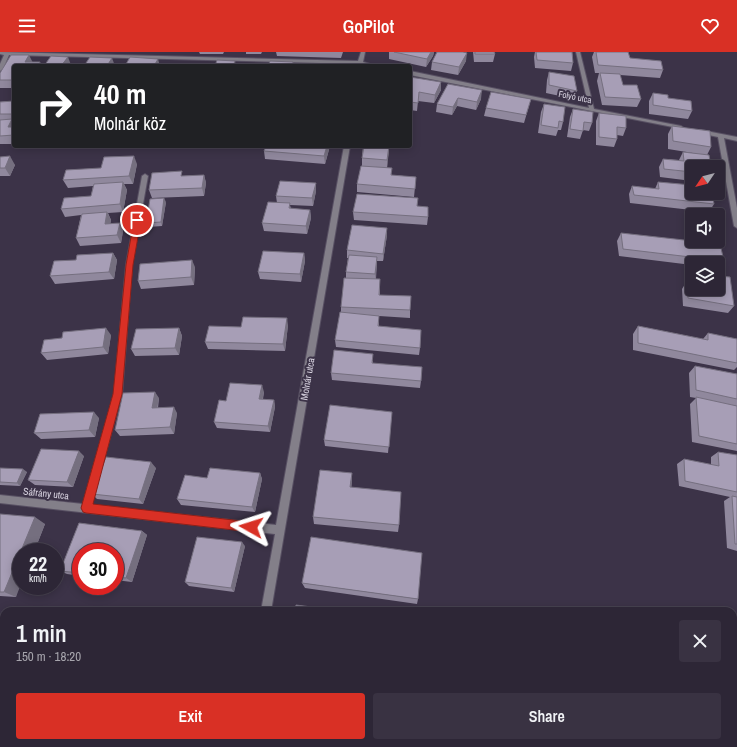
<!DOCTYPE html>
<meta charset="utf-8">
<style>
body{margin:0;font-family:"Archivo Narrow",sans-serif;background:#393242;color:#f1f3f6;height:100vh;display:flex;flex-direction:column;font-size:15px;white-space:nowrap}
*{box-sizing:border-box;margin:0}
p{font-size:13px;color:#a7a5ad}
.icon{flex:none;width:22px;height:22px;fill:none;stroke:currentColor;stroke-width:2;stroke-linecap:round;stroke-linejoin:round}
.map{position:relative;flex:1;overflow:hidden}
.panel{position:absolute;left:0px;top:555px;width:737px;height:140px;display:flex;flex-direction:column;background:#2d2636;border-radius:12px 12px 0 0;box-shadow:0 2px 10px #0003,0 0 0 1px #484351}
.panel>*{flex:none}
.top-card{position:absolute;left:12px;top:12px;width:400px;height:84px;border-radius:4px;box-shadow:0 2px 10px #0003,0 0 0 1px #484351;background:#202124;color:#fff;overflow:hidden}
.needle{width:26px;rotate:235deg}
.fabs{position:absolute;left:685px;top:108px;display:grid;gap:8px}
.fabs a{display:grid;place-items:center;width:40px;height:40px;border-radius:4px;background:#2d2636;box-shadow:0 2px 10px #0003,0 0 0 1px #484351;font-size:20px}
.speed{position:absolute;left:12px;top:491px;display:flex;gap:8px;font-size:20px;font-weight:700;text-align:center}
.speed>*{display:grid;place-content:center;width:52px;height:52px;border-radius:50%;background:#2d2636;box-shadow:0 2px 10px #0003,0 0 0 1px #484351;line-height:1}
.speed small{font-size:10px;font-weight:400}
.speed .limit{border:6px solid #d22;background:#fff;color:#111}
.pin{position:absolute;display:grid;place-items:center;width:34px;height:34px;color:#fff;margin:-17px;border:2px solid #fff;border-radius:50%;box-shadow:0 1px 4px #0007}
.me{position:absolute;width:44px;margin:-22px;rotate:276deg;stroke-linejoin:round;filter:drop-shadow(0 0 3px #0008)}
.turn{display:flex;align-items:center;gap:14px;height:84px;padding:0 16px;font-size:18px}
.turn .icon{width:52px;height:52px;stroke-width:2.5}
.turn b{display:block;font-size:28px;line-height:34px}
.round{display:grid;place-items:center;flex:none;width:42px;height:42px;border-radius:4px;background:#393242}
.summary{display:flex;align-items:center;justify-content:space-between;height:68px;padding:0 16px}
h1{font-size:24px;font-weight:600;line-height:30px}
.primary-button{display:flex;gap:8px;margin-top:auto;padding:8px 16px}
.primary-button a{flex:1;height:46px;border-radius:4px;background:#d93025;color:#fff;font-size:16px;font-weight:600;line-height:46px;text-align:center}
.primary-button a+a{background:#393242;color:#f1f3f6}
header{display:flex;justify-content:space-between;align-items:center;height:52px;padding:0 16px;background:#d93025;color:#fff;font-size:18px;font-weight:600}
.map>svg:first-child{display:block}
.lines{fill:none;stroke-linecap:round;stroke-linejoin:round}
.street-casing{stroke:#585063;stroke-width:2}
.street{fill:#837f89;fill-rule:evenodd}
.wall{fill:#90889d}
.shaded-wall{fill:#756f7f}
.building{fill:#a79eb6;stroke:#756f7f}
.route{fill:#d93025;stroke:#8d1f18}
.labels{text-anchor:middle;stroke-width:4;stroke-linejoin:round;paint-order:stroke}
.far-street-label{font-size:9px;fill:#d7d2df;stroke:#3c3348}
.street-label{font-size:10px;fill:#d7d2df;stroke:#3c3348}
</style>
<header><svg class="icon" aria-label="menu" viewBox="0 0 24 24"><path d="M4 6h16M4 12h16M4 18h16"/></svg>GoPilot<svg class="icon" aria-label="heart" viewBox="0 0 24 24"><path d="M12 20l-8-8c-3-5 5-10 8-4 3-6 11-1 8 4z"/></svg></header>
<div class="map">
<svg width="737" height="695" viewBox="0 0 737 695">
<rect width="100%" height="100%" fill="#3c3348"/>
<g class="lines">
<g class="street-casing">
<path id="street" d="M0 0 358 9 361 0H365L363 10 377 14 363 13V14H357L358 12 9 3 3 17 0 19V12L4 3 0 2Z
M576 0H580L594 57 681 74 684 76 683 77 410 23V19L589 56Z
M701 78 737 85V89L724 86 737 156V176L734 174 718 85 699 81 698 80Z
M344 94H350L271 559H261L275 482 0 451V443L83 452 114 342 126 213 142 124 145 122 148 124 132 213 122 342 91 453 276 473Z
M235 691H247V695H235Z"/>
</g>
<use href="#street" class="street"/>
</g>
<path class="wall" d="M199 0H224L223 2H200Z
M246 0H262L261 2H246Z
M276 0H343L341 6 277 4Z
M389 0H434L433 4 426 15 389 7Z
M473 0H494L495 2 493 10H474Z
M535 0H572L573 11 571 19 535 16 534 5Z
M594 0H628L630 6 663 18 660 26 620 23 623 33 641 47 637 55 602 53 597 29 599 21H595L592 5Z
M466 9 458 23 431 18 432 10Z
M14 14V36H0V21Z
M549 20 577 39 574 47 546 41 547 28Z
M410 25 441 38 434 51 418 49 417 59 410 58Z
M448 32 481 47 476 58 457 54 452 63 436 60 437 52Z
M653 41 668 46 692 59 688 67 649 62V49Z
M531 47 524 71 484 64 486 56Z
M14 49V70H13L14 71V92H0V50Z
M544 52 563 70 561 78H558L556 84 538 81 541 60Z
M573 57 592 71 589 79 583 78 580 87 567 85 570 65Z
M599 61 626 76 623 84 617 83V87L614 95 596 93V69Z
M672 74 711 95 707 103 692 115V129L660 125 659 115 663 107 679 108 683 100 699 102 668 97V82Z
M266 94H330L325 112 265 107 264 99Z
M363 94H390V95H389L387 116 392 123 416 125 414 145 357 140V132L362 114V106Z
M0 105 15 113 10 124H0Z
M137 112 133 132H124L127 138 123 160 108 161 111 168 110 172 120 171 123 179 121 191 80 194 76 186 81 163 65 165 61 157 91 144 93 134 68 136 63 128 101 116Z
M204 123 206 131 204 144 152 146 149 138 184 124Z
M658 130 714 152 709 160 630 151 629 142 632 134 655 137Z
M316 131V139L313 154 290 153 291 157 310 158 311 166 307 182 264 179 262 171 277 151 276 144Z
M166 150 162 174 148 175 146 171Z
M417 154 428 165 427 173 354 168 353 160Z
M387 176V183L383 209H377L376 227 380 235V243L410 258V266L379 264V274L420 296 419 303 336 295 335 288 341 260V255L346 226V220L348 206H347V198Z
M621 181 724 209 718 217V211H692V213L619 204 617 189Z
M113 201 117 208 114 227 55 232 50 224Z
M304 201 305 209 301 230 260 227 258 220Z
M195 215 194 233 141 237 138 229Z
M687 229 734 254 728 261 683 254 682 237Z
M288 273 285 299 208 297 205 290 241 275Z
M638 274 703 287 708 281 737 287V315L734 318 633 298V282Z
M179 276 182 284 179 303 135 304 131 297Z
M111 283 108 302 47 308 41 301Z
M373 309V311L421 329 420 336 332 328 331 321Z
M695 314 737 322V399L692 390 690 352 696 346 690 345 689 321Z
M264 340 263 347 274 348 275 355 270 380 217 376 214 370 226 349Z
M159 346 158 356 177 361 174 382 120 384 115 378Z
M392 360 388 401 325 394 324 388Z
M99 366 95 385 41 387 34 381Z
M718 400 737 403V499L727 496 724 449 730 445 679 434 677 412 684 407 711 413V405Z
M84 404 73 435 35 433 28 428Z
M0 416 27 420 20 434 0 433Z
M156 416 143 452 97 447 92 442Z
M260 421 262 427 255 460 181 453 177 447 207 426Z
M352 429 351 435 399 473 398 480 314 472 313 465Z
M0 462 45 472 34 500H21L16 545 0 544Z
M79 471 142 479 147 483 132 530 115 528V500H81V524L67 522 60 519Z
M245 494 234 540 189 534 185 530Z
M302 531 418 547 417 552 305 536Z
M733 598 737 599V638L733 637Z
M89 691H110L137 695H88Z
M487 691H536V695H487Z
M658 691H733L737 695H671Z
M589 693H598L605 695H589Z"/>
<path class="shaded-wall" d="M431 0H434L433 4 426 15 427 7Z
M467 1 466 9 458 23 459 15Z
M29 3 33 11 25 10Z
M68 5 71 13 70 14H61Z
M112 6 115 14H107Z
M158 7 160 14H154Z
M235 9 236 14H233Z
M40 10 42 14H38Z
M441 30V38L434 51 435 43Z
M482 38 481 47 476 58 477 50Z
M458 46 457 54 452 63 453 55Z
M12 67 14 71V81L8 75Z
M327 94H330L325 112 324 104Z
M389 94V99L387 116V108Z
M10 104 15 113 10 124 5 116Z
M134 104 137 112 133 132 129 124Z
M204 123 206 131 204 144 202 136Z
M123 130 127 138 123 160 120 152Z
M316 131V139L313 154 312 146Z
M164 146 166 150 162 174 161 170Z
M310 158 311 166 307 182 306 174Z
M107 160 111 168 109 180 105 172Z
M120 171 123 179 121 191 117 183Z
M387 176V183L383 209V202Z
M113 201 117 208 114 227 109 220Z
M304 201 305 209 301 230 300 222Z
M377 205V212L375 229V222Z
M192 208 195 215 194 233 191 225Z
M287 266 288 273 285 299 283 292Z
M106 276 111 283 108 302 103 295Z
M179 276 182 284 179 303 175 296Z
M262 333 264 340 261 354 259 347Z
M155 340 159 346 156 362 152 356Z
M274 348 275 355 270 380 268 374Z
M174 355 177 361 174 382 170 375Z
M94 360 99 366 95 385 89 378Z
M79 399 84 404 73 435 67 430Z
M151 410 156 416 143 452 139 447Z
M23 417 27 420 20 434 17 431Z
M260 421 262 427 255 460 252 455Z
M352 421V429L351 443 350 435Z
M35 465 45 472 34 500H21V532L16 545 4 540Z
M142 479 147 483 132 530 126 526Z
M242 490 245 494 234 540 231 536Z
M200 691H206L205 695H199Z"/>
<path class="building" d="M394 0H431L427 7Z
M437 0H463L467 1 459 15 432 10Z
M475 0H494L495 2H475Z
M536 0H572L573 11 537 8Z
M596 0H628L630 6 661 9 663 18 598 13Z
M11 3H29L25 10H40L38 14H14V28H0V21Z
M51 4 68 5 61 14H44Z
M90 5 112 6 107 14H84Z
M130 5 158 7 154 14H125Z
M217 8 235 9 233 14H215Z
M270 9 293 10 292 14H268Z
M549 20 574 24 577 39 549 33Z
M600 21 620 22 623 33H637L641 47 605 45Z
M410 25 441 30 435 43 419 40 418 51 410 50Z
M448 32 482 38 477 50 458 46 453 55 437 52Z
M491 40 531 47 526 63 486 56Z
M653 41 668 43V46L691 49 692 59 653 53Z
M14 49V62H0V50Z
M544 52 565 55 563 70 559 69 558 76 541 73Z
M573 57 593 60 592 71 584 70 583 79 570 77Z
M599 61 626 64V76L617 75V87L599 85Z
M12 67 8 75H14V83L0 84V68Z
M672 74 710 79 711 95 673 89Z
M266 94H327L324 104 264 99Z
M364 94H389L387 108 362 106Z
M683 100 709 103 711 115H692V120L664 117 663 107 684 109Z
M10 104 5 116H0V105Z
M134 104 129 124 63 128 66 118 101 116 104 105Z
M361 114 392 116 391 123 416 125 415 137 357 132Z
M182 119 181 124 204 123 202 136 149 138 152 121Z
M280 129 316 131 312 146 276 144Z
M123 130 120 152 61 157 64 146 91 144 94 132Z
M658 130 692 133V141H712L714 152 634 143 632 134 659 137Z
M357 142 418 146 417 154 428 155V165L353 160Z
M164 146 161 170 146 171 150 147Z
M268 150 290 151 289 156 310 158 306 174 262 171Z
M107 160 105 172 120 171 117 183 76 186 82 162Z
M352 173 387 176 383 202 347 198Z
M621 181 720 192 724 209 623 197Z
M263 199 304 201 300 222 258 220Z
M113 201 109 220 50 224 54 209 76 208 77 203Z
M349 203 377 205 375 222 346 220Z
M192 208 191 225 138 229 140 212Z
M718 224 730 225 734 254 688 246 687 229 692 230V237H718Z
M344 226 380 227 379 243 411 244 410 258 341 255Z
M340 260 379 264 378 274 421 278 420 296 335 288Z
M243 265 287 266 283 292 205 290 209 274 241 275Z
M638 274 708 288V281L737 287V311L638 291Z
M106 276 103 295 41 301 44 288 62 286 63 280Z
M179 276 175 296 131 297 136 277Z
M334 298 373 302 372 311 422 315 421 329 331 321Z
M695 314 737 322V347L696 338Z
M230 331 262 333 259 347 274 348 268 374 214 370 219 348 226 349Z
M155 340 152 356 174 355 170 375 115 378 123 341Z
M696 345 737 354V392L699 384Z
M330 353 392 360 389 395 324 388Z
M94 360 89 378 34 381 40 362Z
M41 397 79 399 67 430 28 428Z
M718 400 737 403V440L685 429 684 407 719 414Z
M106 405 151 410 139 447 92 442Z
M0 416 23 417 17 431 0 430Z
M210 416 260 421 252 455 177 447 185 423 207 426Z
M320 418 352 421 350 435 401 440 399 473 313 465Z
M732 444 737 445V492H735Z
M0 462 35 465 4 540H0Z
M79 471 142 479 126 526 115 525V500H81V521L60 519Z
M197 485 242 490 231 536 185 530Z
M311 485 422 501 418 547 302 531Z
M296 553 343 559H295Z
M733 598 737 599V634L733 633Z
M733 657 737 658V695H683L670 691H733Z
M89 691H102L129 695H88Z
M150 691H200L199 695H149Z
M345 691H379V695H344Z
M407 691H444V695H407Z
M491 691H536V695H491Z
M598 693 605 695H598Z"/>
<path class="route" d="M137 166 141 168 133 213 122 342 93 452 251 470 255 471 256 475 255 478 251 480 86 461 83 460 81 456 113 342 126 213 134 168Z"/>
<g class="labels">
<g class="far-street-label">
<text transform="translate(575 45) rotate(11)" y="3">Folyó utca</text>
</g>
<g class="street-label">
<text transform="translate(307 327) rotate(-80)" y="4">Molnár utca</text>
<text transform="translate(46 441) rotate(6)" y="4">Sáfrány utca</text>
</g>
</g>
</svg>
<div class="fabs">
<a><svg class="needle" viewBox="-14 -14 28 28"><path d="M0-13l5 13h-10z" fill="#e53935"/><path d="M0 13l5-13h-10z" fill="#a7a5ad"/></svg></a>
<a><svg class="icon" aria-label="sound" viewBox="0 0 24 24"><path d="M4 9h4l5-4v14l-5-4H4zM17 9q2 3 0 6"/></svg></a>
<a><svg class="icon" aria-label="layers" viewBox="0 0 24 24"><path d="M12 4l9 5-9 5-9-5zM3 14l9 5 9-5"/></svg></a>
</div>
<div class="speed"><div>22<small>km/h</small></div><div class="limit">30</div></div>
<div class="pin" style="left:137px;top:168px;background:#d93025"><svg class="icon" aria-label="arrive" viewBox="0 0 24 24"><path d="M6 21V4h12l-3 4 3 4H6"/></svg></div>
<svg class="me" style="left:251px;top:475px" viewBox="-20 -20 40 40"><path d="M0-17L14 15 0 8-14 15z" fill="#d93025" stroke="#fff" stroke-width="4"/></svg>
<div class="top-card">
<div class="turn"><svg class="icon" aria-label="right" viewBox="0 0 24 24"><path d="M7 20v-9h11M14 6l5 5-5 5"/></svg><div><b>40 m</b>Molnár köz</div></div>
</div>
<section class="panel">
<div class="summary"><div><h1>1 min</h1><p>150 m · 18:20</p></div><a class="round"><svg class="icon" aria-label="close" viewBox="0 0 24 24"><path d="M6 6l12 12M18 6L6 18"/></svg></a></div>
<div class="primary-button"><a>Exit</a><a>Share</a></div>
</section>
</div>
